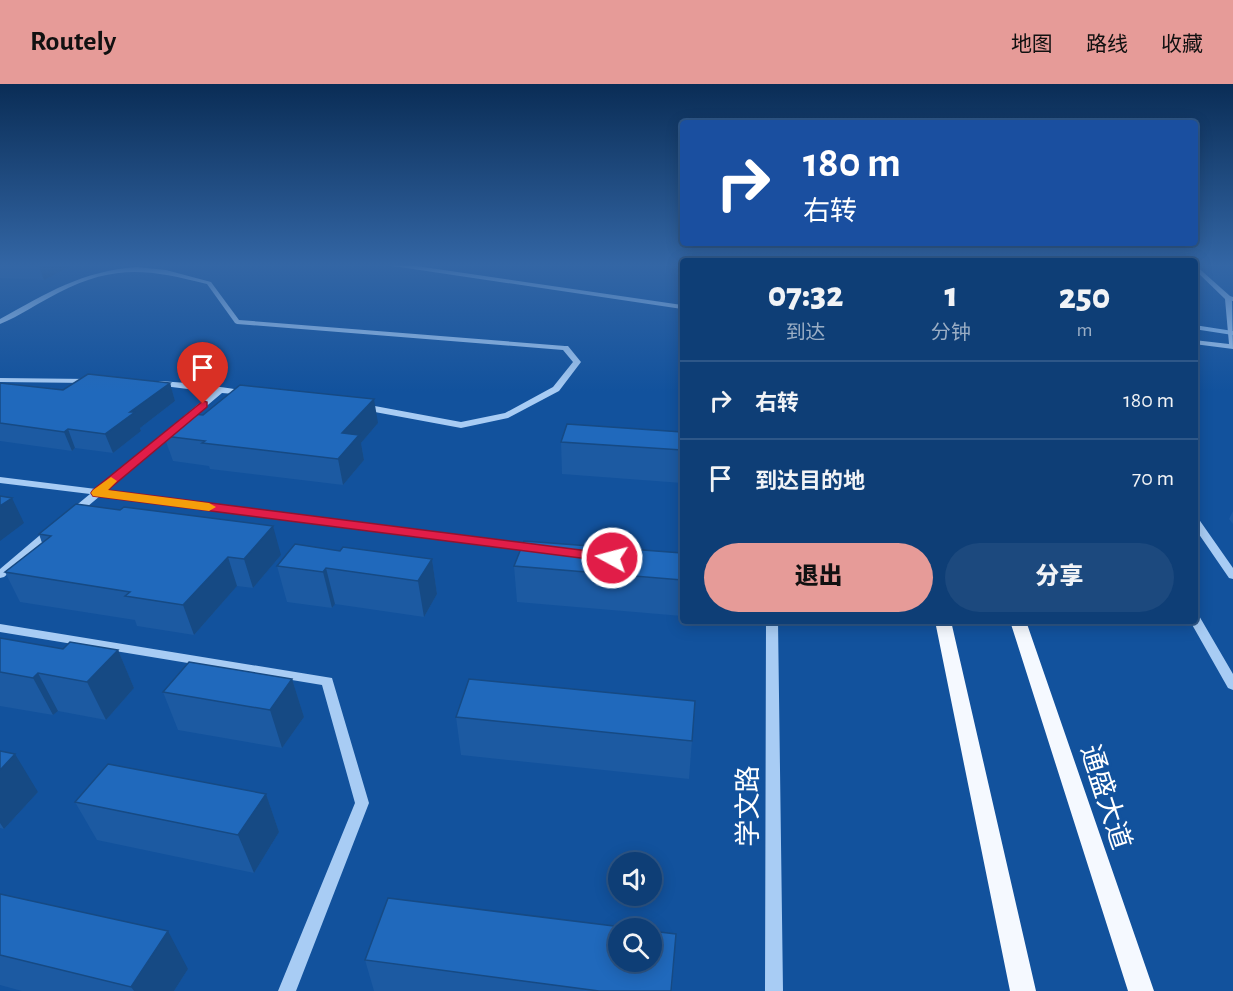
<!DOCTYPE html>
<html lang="zh">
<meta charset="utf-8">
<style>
body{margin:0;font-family:"Alegreya Sans","Noto Sans SC",sans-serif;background:#1c497e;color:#f1f3f6;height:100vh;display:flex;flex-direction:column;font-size:22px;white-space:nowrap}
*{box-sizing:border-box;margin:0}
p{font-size:20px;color:#9baec5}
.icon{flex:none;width:33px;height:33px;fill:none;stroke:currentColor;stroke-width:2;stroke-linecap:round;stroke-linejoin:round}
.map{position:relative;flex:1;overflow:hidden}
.side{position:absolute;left:680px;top:174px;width:518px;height:366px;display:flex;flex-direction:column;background:#0e3e76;border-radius:6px;box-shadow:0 3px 15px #0003,0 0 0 2px #2e5788}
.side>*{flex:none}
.guide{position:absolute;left:680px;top:36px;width:518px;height:126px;border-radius:6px;box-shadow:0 3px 15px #0003,0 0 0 2px #2e5788;background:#1a4fa0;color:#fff;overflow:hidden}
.tools{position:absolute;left:608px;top:768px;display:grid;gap:12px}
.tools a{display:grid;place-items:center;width:54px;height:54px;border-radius:50%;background:#0e3e76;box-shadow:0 3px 15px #0003,0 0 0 2px #2e5788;font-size:30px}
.pin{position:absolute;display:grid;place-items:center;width:51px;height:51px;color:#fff;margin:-62px -26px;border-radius:50% 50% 50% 0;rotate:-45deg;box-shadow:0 0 6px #0007}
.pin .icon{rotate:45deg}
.me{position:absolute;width:66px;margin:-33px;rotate:277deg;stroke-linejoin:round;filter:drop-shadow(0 0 4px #0008)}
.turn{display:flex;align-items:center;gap:21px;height:126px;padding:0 24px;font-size:27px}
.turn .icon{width:78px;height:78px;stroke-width:2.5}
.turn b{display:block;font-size:42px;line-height:51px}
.eta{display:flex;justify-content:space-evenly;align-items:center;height:102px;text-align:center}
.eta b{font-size:36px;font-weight:800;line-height:42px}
.cta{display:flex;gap:12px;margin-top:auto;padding:12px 24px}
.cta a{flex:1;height:69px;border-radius:36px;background:#e69b98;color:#111;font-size:24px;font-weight:800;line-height:69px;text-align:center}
.cta a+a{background:#1c497e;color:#f1f3f6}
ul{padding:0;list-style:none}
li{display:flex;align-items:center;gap:18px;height:78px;padding:0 24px;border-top:2px solid #2e5788}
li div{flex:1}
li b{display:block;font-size:22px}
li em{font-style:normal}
header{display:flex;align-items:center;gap:36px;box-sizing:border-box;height:84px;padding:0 30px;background:#e69b98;color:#111}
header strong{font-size:28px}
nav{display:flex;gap:33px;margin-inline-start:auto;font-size:21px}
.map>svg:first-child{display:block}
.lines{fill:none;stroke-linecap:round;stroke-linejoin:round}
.stream{stroke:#9ac7f7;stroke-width:4}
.minor{fill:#a8ccf4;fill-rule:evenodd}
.major{fill:#f5f9ff;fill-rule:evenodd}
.wall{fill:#1c5aa2}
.shaded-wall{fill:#164a84}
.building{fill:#2069bc;stroke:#164a84;stroke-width:1.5}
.route{fill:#e11d48;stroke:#92132f;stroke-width:1.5}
.slow{fill:#f59e0b}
.labels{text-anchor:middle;stroke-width:6;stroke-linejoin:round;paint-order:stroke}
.near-street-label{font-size:27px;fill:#fff;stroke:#12529d}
</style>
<header>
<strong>Routely</strong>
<nav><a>地图</a><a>路线</a><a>收藏</a></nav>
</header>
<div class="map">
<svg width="1233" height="907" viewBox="0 0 1233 907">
<rect width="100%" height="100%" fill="#12529d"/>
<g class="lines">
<path class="stream" d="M1194 243 1233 249"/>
<path class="minor" d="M390 180H403L682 221V225L393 182Z
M1194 180 1230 212 1233 213V217H1232L1233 265 1194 260V256L1229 260 1225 215 1194 185Z
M137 183 166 186 211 198 239 236 565 262H568L581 278 559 307 508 334 461 344 364 326 360 323 364 320 461 338 505 329 553 303 573 278 563 266 237 240 235 239 207 200C148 185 114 180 58 209 38 219 20 232 0 240V235C47 209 82 187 137 183Z
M0 294 89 295 93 297 89 299 0 298Z
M152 297C164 296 244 304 251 309L247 311 222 309 106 407 535 461 540 464 535 467 100 412 75 433H67L66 431 67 429 90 410 0 399V393L96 405 213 308 155 301H152Z
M1194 433 1198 434 1233 484V495L1229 494 1194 443Z
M50 445 55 448 54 450 4 493 0 494V485L46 446Z
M1194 529 1198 530 1233 590V606L1228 604 1190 537H1194Z
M766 537H778L783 907H765Z
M0 540 332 594 369 719 296 907H278L355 719 322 601 0 548Z"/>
<path class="major" d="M935 537H951L1036 907H1010Z
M1010 537H1026L1154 907H1128Z"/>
</g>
<path class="wall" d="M0 180H75L44 196 0 194Z
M1194 180 1199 182 1194 196Z
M0 299 63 306 170 299 175 317 140 344 141 347 113 369 75 364 72 367 0 357Z
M203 331 378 339 361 359 364 376 343 401 210 385 209 382 173 377 164 352Z
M682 348V399L562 390 561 358Z
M1233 427V440L1229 435Z
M39 450 281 471 253 504 237 502 194 551 137 542 135 536 20 518 5 488 42 459Z
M340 467 432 475 437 510 424 533 335 520 332 524 287 518 277 482Z
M682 469V532L517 518 514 482Z
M0 554 63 565 118 566 134 604 106 636 58 627 53 631 0 622Z
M292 595 304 633 282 664 178 646 163 608Z
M695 617 689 695 461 671 456 633Z
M0 667 38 708 4 745 0 744Z
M266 710 279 748 254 789 97 756 75 718Z
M0 810 188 885 174 907H22L0 901Z
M676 850 672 907H374L365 876Z"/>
<path class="shaded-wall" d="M38 180H75L44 196Z
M170 299 175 317 140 344 141 347 113 369 105 350 130 328Z
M374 315 378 339 361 359 364 376 343 401 338 375 342 349Z
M68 345 75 364 72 367 64 348Z
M12 414 24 439 0 457V422Z
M273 442 281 471 253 504 244 475Z
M228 473 237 502 194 551 183 521Z
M432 475 437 510 424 533 418 497Z
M326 484 335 520 332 524 323 488Z
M118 566 134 604 106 636 87 598Z
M38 589 58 627 53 631 33 594Z
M292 595 304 633 282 664 270 626Z
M15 670 38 708 4 745 0 739V686Z
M266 710 279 748 254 789 238 751Z
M168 847 188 885 174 907H134L131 903Z"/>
<path class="building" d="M88 290 170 299 130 328H135L105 350 68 345 64 348 0 339V299L63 306Z
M240 301 374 315 342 349 359 351 338 375 202 359 205 357 164 352 192 330 203 331Z
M567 340 682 348V366L561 358Z
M0 412 12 414 0 422Z
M76 420 120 426 124 423 273 442 244 475 228 473 183 521 125 512 130 508 5 488 51 452 39 450Z
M524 457 682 469V496L514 482Z
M295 460 340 467 343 463 432 475 418 497 326 484 323 488 277 482Z
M0 554 63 565 70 558 118 566 87 598 38 589 33 594 0 588Z
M189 578 292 595 270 626 163 608Z
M469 595 695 617 692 657 456 633Z
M0 667 15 670 0 686Z
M108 680 266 710 238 751 75 718Z
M0 810 168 847 131 903 0 871Z
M388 814 630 844H618V878H651V847L676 850 671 907H599L365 876Z"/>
<linearGradient id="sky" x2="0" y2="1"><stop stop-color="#0a2d56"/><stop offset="0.59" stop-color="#3366a5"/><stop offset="1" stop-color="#3366a5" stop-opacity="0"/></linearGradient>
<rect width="1233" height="307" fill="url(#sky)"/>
<path class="route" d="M203 317 207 318V323L108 406 612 470 619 474 612 478 93 412 91 409 93 406Z"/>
<path class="slow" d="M111 393 117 397 108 406 209 419 216 423 209 427 93 412 91 409 93 406Z"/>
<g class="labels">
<g class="near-street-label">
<text transform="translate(1106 713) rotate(72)" y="9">通盛大道</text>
<text transform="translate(748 722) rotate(-90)" y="9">学文路</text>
</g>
</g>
</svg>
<div class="tools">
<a><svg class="icon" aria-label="sound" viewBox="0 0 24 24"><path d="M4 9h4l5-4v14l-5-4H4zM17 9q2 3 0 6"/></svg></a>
<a><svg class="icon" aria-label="search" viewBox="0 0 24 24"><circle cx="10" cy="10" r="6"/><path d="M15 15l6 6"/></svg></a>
</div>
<div class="pin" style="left:203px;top:320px;background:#d93025"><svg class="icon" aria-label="arrive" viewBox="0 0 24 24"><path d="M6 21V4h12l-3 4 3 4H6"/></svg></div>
<svg class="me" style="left:612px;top:474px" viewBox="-20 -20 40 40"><circle r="17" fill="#e11d48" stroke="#fff" stroke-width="3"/><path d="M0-11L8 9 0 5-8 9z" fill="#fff"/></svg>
<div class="guide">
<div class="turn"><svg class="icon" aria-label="right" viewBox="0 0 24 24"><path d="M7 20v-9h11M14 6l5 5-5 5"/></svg><div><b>180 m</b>右转</div></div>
</div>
<section class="side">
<div class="eta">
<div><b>07:32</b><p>到达</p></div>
<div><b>1</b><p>分钟</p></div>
<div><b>250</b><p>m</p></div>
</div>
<ul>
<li><svg class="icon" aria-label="right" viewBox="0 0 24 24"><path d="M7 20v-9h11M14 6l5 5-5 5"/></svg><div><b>右转</b></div><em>180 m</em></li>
<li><svg class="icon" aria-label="arrive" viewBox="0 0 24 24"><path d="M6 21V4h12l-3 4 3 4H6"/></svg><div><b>到达目的地</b></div><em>70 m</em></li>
</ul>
<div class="cta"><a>退出</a><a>分享</a></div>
</section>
</div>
